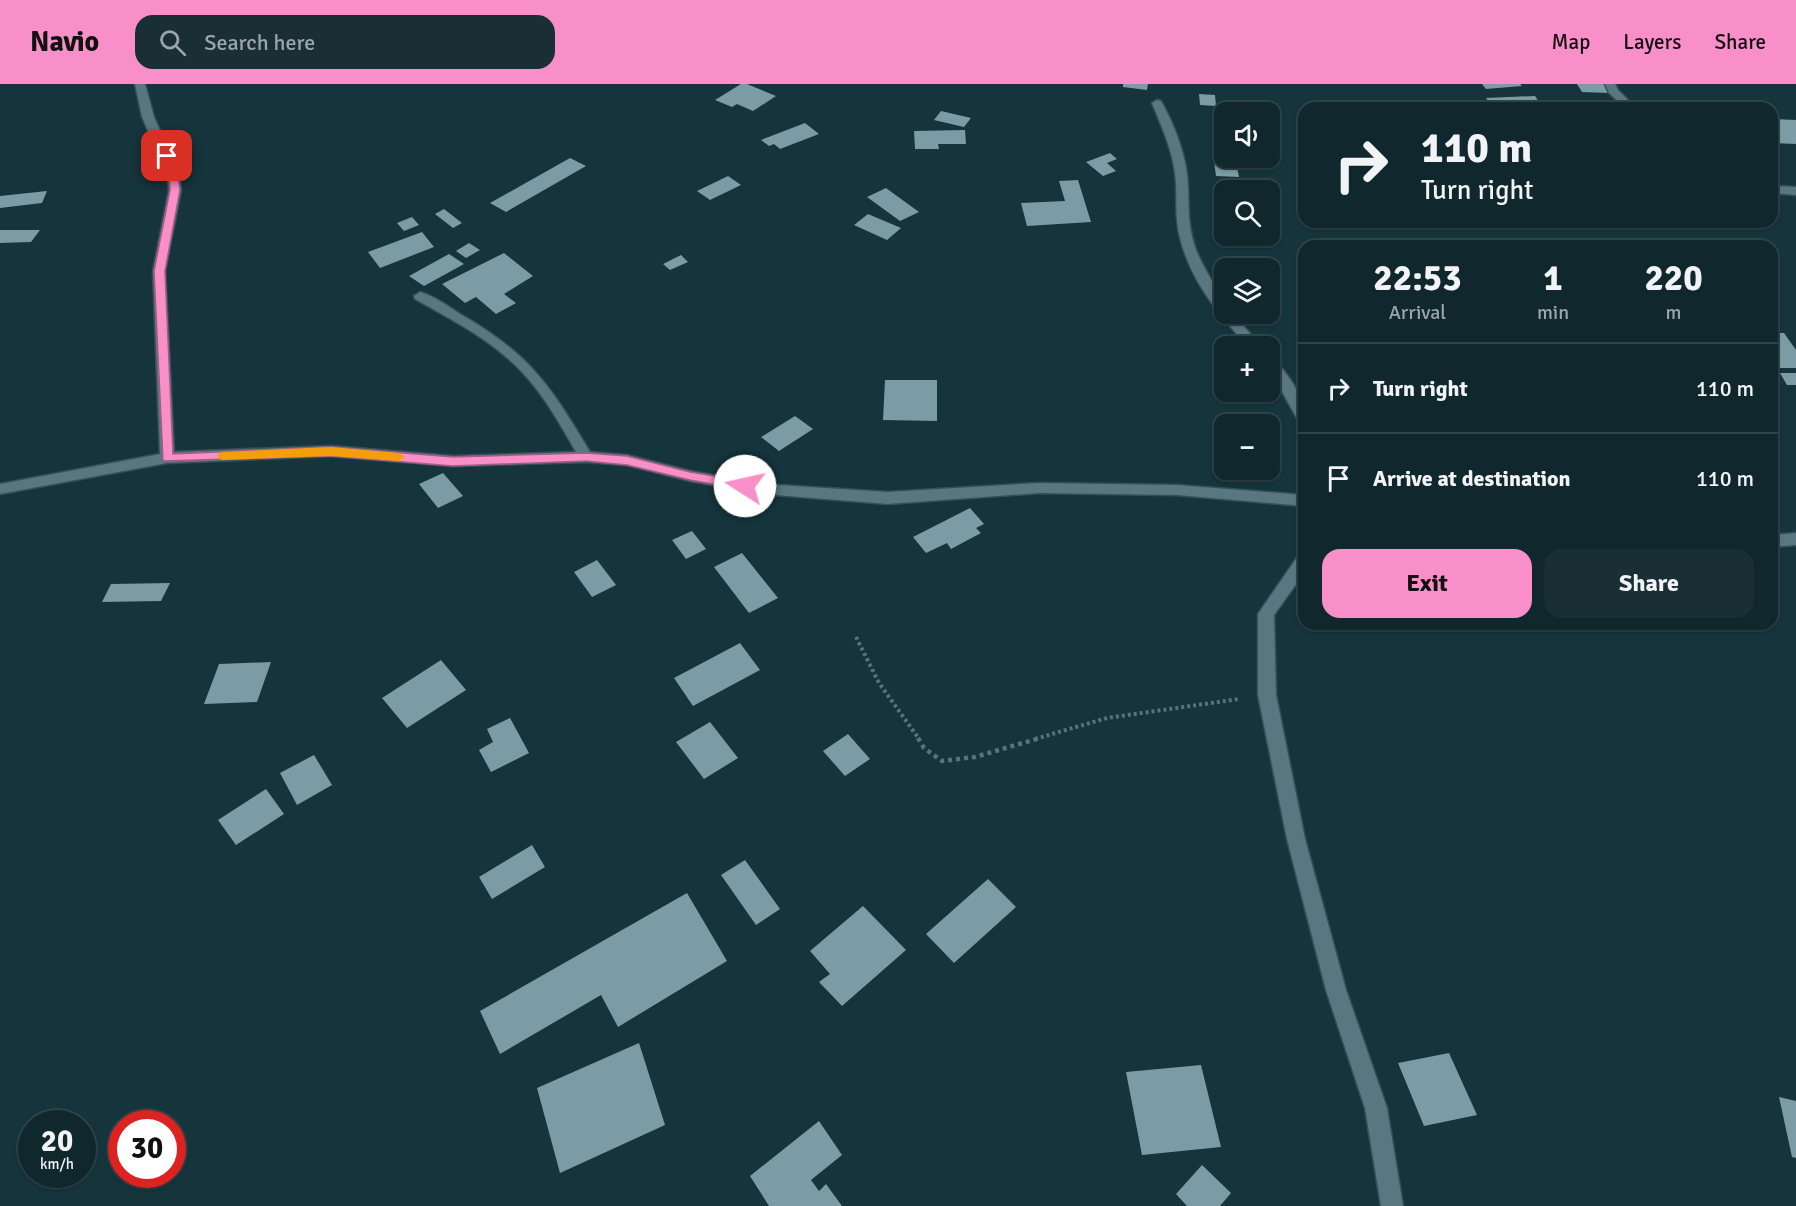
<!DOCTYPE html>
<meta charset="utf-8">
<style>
body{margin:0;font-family:Signika,sans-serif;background:#192f35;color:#f1f3f6;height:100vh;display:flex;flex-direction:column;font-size:22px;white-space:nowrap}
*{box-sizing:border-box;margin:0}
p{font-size:20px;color:#9ca5aa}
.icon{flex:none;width:33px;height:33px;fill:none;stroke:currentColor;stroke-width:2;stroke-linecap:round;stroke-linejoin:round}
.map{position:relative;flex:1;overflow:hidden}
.sheet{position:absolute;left:1298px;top:156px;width:480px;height:390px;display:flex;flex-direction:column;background:#10272d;border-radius:18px;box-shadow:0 2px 4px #0004,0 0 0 2px #304449}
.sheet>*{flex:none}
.top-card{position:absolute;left:1298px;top:18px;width:480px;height:126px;border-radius:18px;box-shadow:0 2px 4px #0004,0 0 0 2px #304449;background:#10272d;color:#f1f3f6;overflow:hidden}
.controls{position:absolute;left:1214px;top:18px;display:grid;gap:12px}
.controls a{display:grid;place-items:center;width:66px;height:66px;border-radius:12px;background:#10272d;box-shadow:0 2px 4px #0004,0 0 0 2px #304449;font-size:30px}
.speed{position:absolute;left:18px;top:1026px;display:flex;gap:12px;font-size:30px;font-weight:700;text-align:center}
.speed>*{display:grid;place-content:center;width:78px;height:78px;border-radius:50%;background:#10272d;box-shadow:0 2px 4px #0004,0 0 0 2px #304449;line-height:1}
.speed small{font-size:15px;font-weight:400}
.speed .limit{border:9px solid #d22;background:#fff;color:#111}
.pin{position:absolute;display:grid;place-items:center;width:51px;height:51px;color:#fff;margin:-26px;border-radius:12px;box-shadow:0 3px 9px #0006}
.me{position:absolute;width:66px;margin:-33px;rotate:280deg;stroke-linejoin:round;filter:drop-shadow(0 0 4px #0008)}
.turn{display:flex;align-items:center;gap:21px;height:126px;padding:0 24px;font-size:27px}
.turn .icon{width:78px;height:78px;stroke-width:2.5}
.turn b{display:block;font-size:42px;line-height:51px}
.eta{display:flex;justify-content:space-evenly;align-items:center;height:102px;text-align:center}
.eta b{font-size:36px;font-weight:700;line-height:42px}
.primary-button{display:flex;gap:12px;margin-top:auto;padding:12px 24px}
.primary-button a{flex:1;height:69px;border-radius:18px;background:#f98fc8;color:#111;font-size:24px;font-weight:700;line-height:69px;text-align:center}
.primary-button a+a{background:#192f35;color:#f1f3f6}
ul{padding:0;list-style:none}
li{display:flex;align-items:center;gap:18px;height:90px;padding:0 24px;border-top:2px solid #304449}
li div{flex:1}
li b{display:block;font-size:22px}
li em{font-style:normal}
header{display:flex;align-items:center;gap:36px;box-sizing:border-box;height:84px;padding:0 30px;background:#f98fc8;color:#111}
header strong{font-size:28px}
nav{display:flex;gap:33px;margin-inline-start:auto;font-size:21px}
.search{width:420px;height:54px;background:#192f35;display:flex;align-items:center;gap:15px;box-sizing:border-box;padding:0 21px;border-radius:18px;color:#9ca5aa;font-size:22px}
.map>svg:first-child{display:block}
.building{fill:#7b9ca5}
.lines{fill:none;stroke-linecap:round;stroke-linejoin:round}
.minor-casing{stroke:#364f55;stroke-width:3}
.path-far1{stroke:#59737a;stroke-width:4;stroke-dasharray:3 3;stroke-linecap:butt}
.path{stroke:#59737a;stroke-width:4.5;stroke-dasharray:4 4;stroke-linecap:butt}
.minor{fill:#587780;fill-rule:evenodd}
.route{fill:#f98fc8;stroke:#a25d82;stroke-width:1.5}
.slow{fill:#f59e0b}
</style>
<header>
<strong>Navio</strong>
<div class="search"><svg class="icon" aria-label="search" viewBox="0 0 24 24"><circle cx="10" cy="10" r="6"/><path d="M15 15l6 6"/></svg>Search here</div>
<nav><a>Map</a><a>Layers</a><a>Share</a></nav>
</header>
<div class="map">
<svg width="1796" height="1122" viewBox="0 0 1796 1122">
<rect width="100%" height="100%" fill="#15343c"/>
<path class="building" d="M741 0H747L776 12 753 27 737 20 732 23 715 16Z
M1123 0H1148L1147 6 1123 3Z
M1482 0H1520L1522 2 1486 5Z
M1577 0H1605L1610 9 1582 8Z
M1199 10 1215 11 1216 22 1200 21Z
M1535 12 1543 24H1493L1486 14Z
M941 27 971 34 964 43 934 36Z
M1772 35 1796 36V60L1772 59Z
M805 39 819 50 780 65 774 60 769 62 761 56Z
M965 46 966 60H938L939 65H915L914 47Z
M1110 69 1117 75 1107 79 1116 87 1103 92 1086 78Z
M570 74 586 82 506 128 490 119Z
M1214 77 1236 78 1239 93 1216 92Z
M728 92 741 101 710 116 697 107Z
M1078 96 1091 138 1027 142 1021 119 1065 117 1059 97Z
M886 104 919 128 900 137 867 113Z
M47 107 42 119 0 124V112Z
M444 125 462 139 453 144 435 130Z
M868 130 901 144 887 156 854 141Z
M412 133 419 141 404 147 397 139Z
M0 146H40L31 158 0 159Z
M422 148 434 163 380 184 368 168Z
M469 159 480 166 466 174 456 167Z
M504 169 533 192 504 210 516 219 496 230 476 213 465 219 442 200Z
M449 170 464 180 424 202 409 192Z
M681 171 688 178 670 186 663 180Z
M1772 249H1784L1796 266V284H1772Z
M1780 289H1796V301H1787Z
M885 296H937V337L883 336Z
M795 332 813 345 779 367 761 353Z
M443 389 463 412 438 424 419 400Z
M970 424 984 440 976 444 981 449 951 465 947 459 926 469 913 453Z
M692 447 706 465 686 475 672 456Z
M742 469 778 514 749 529 714 483Z
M597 476 616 501 592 513 574 488Z
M170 499 161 517 102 518 111 500Z
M740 559 760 586 693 622 674 594Z
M441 576 466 606 407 644 382 614Z
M271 578 257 618 204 620 219 580Z
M510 634 529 669 491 688 479 666 493 658 487 645Z
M710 638 738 674 704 695 676 658Z
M848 650 870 675 845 692 823 667Z
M314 671 332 701 297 721 280 689Z
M266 705 284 730 236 761 218 736Z
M532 761 545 783 492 815 479 793Z
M745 776 780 825 756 841 721 791Z
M988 795 1016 823 954 879 926 850Z
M687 809 727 877 618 943 601 911 500 970 480 927Z
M863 822 906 866 842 922 819 898 830 890 810 867Z
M639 959 665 1041 560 1089 537 1004Z
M1449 969 1477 1031 1424 1042 1398 979Z
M1201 981 1221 1063 1142 1071 1126 988Z
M1779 1013 1796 1017V1074L1792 1073Z
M819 1037 842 1071 811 1096 819 1107 826 1100 842 1122H769L750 1092Z
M1202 1081 1231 1109 1220 1122H1187L1176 1110Z"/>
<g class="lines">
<g class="minor-casing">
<path id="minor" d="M135 0H145L154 33 179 90 181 106 165 187 174 368 331 362 453 372 576 368C560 340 544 311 522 288 492 256 452 236 415 215L414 212 420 208C434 212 448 222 460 230 530 270 550 301 590 368L627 371 690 387 763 400 888 408 1039 399 1177 401 1304 411V422L1177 411 1039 409 888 420 763 410 690 397 627 381 586 378 453 382 331 372 167 379 0 410V400L160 370 153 187 169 106 167 90 142 33Z
M1605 0H1615L1618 6 1636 24H1625L1609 9Z
M1157 16 1161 17C1173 38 1184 66 1187 90 1190 118 1186 135 1195 163 1202 184 1224 212 1224 230H1233L1261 262H1248C1218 230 1191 197 1180 154 1174 132 1178 111 1175 89 1172 65 1161 41 1152 19Z
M1772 102 1796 103V111L1772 109Z
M1269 274C1281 278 1300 308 1303 320 1305 326 1304 334 1304 340L1299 338 1275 295 1269 287Z
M1796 449V461L1772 463V451Z
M1304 470V489L1274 531 1276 611 1305 755 1346 906 1387 1024 1403 1122H1381L1365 1024 1326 906 1287 755 1258 611V530L1298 472Z"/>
</g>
<path class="path-far1" d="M856 553 879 599 919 655
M1035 655 1107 634 1239 615"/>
<path class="path" d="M918 654 924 664 942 677 975 673 1040 654"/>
<use href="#minor" class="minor"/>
</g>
<path class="route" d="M167 69 172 72 178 90 180 106 165 187 173 370 331 363 453 373 586 369 627 372 690 388 745 397 751 402 749 405 745 406 690 396 627 381 586 377 453 382 331 372 163 377 154 187 170 106 169 90 162 72Z"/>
<path class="slow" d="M331 363 399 369 405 373 399 377 331 372 222 376 216 372 222 368Z"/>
</svg>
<div class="controls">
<a><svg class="icon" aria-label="sound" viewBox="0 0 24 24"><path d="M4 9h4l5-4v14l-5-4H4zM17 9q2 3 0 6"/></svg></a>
<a><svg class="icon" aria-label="search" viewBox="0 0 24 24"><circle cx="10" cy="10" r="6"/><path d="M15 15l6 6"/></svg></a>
<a><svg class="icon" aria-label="layers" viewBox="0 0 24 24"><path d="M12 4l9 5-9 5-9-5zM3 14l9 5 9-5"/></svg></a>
<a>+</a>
<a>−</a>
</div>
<div class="speed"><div>20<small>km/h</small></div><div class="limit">30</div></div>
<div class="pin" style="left:167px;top:72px;background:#d93025"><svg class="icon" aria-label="arrive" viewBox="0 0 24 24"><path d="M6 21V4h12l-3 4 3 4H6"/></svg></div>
<svg class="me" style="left:745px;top:402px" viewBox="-20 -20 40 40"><circle r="19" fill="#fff"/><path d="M0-13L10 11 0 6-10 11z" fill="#f98fc8"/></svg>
<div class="top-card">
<div class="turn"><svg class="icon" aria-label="right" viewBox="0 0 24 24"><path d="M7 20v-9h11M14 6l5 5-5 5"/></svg><div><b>110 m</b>Turn right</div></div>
</div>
<section class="sheet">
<div class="eta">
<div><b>22:53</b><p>Arrival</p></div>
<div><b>1</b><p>min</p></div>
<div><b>220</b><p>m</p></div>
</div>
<ul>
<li><svg class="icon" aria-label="right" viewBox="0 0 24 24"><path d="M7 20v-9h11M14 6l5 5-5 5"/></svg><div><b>Turn right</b></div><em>110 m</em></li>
<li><svg class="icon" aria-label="arrive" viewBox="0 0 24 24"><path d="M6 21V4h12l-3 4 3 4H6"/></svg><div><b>Arrive at destination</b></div><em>110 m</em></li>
</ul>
<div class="primary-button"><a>Exit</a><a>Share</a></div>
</section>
</div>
